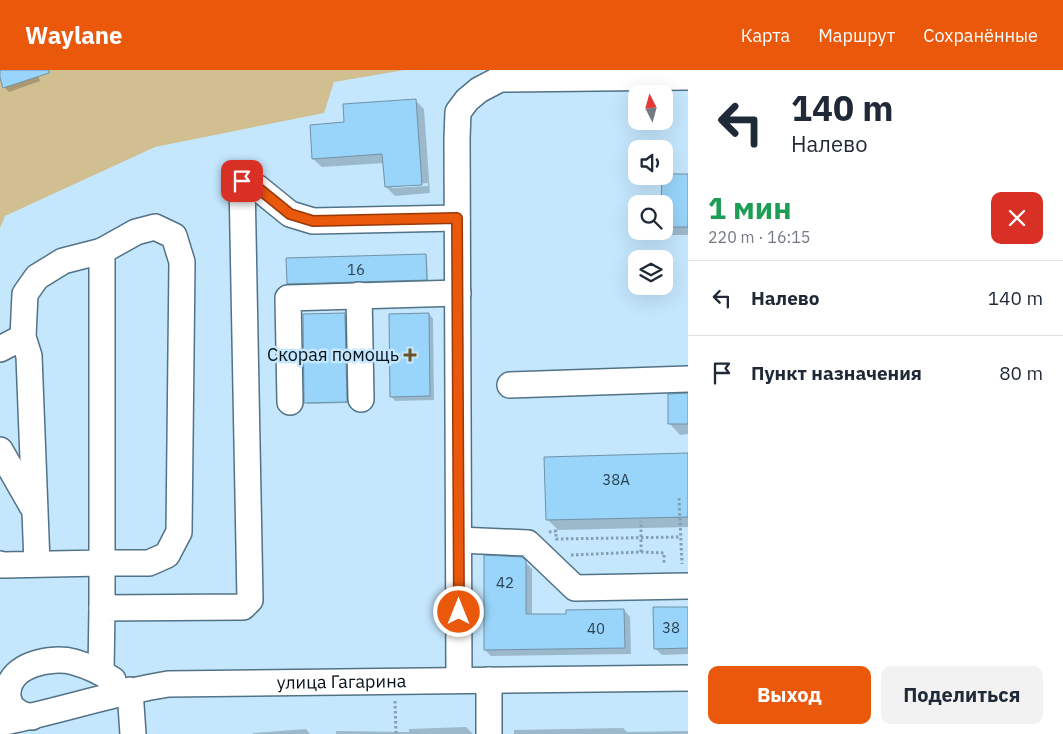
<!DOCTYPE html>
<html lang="ru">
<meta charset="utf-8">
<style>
body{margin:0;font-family:"IBM Plex Sans",sans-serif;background:#f2f2f3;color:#1f2937;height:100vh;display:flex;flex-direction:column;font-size:19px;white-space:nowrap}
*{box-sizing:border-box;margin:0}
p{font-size:16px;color:#747a83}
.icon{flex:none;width:28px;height:28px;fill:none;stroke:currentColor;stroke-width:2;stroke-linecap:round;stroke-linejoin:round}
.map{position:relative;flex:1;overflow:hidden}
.details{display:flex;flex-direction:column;background:#fff;width:375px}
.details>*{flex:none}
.guide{background:#fff;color:#1f2937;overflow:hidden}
.needle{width:32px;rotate:354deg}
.fabs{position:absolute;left:628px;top:15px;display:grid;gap:10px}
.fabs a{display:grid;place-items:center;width:45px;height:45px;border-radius:10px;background:#fff;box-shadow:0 5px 20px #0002;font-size:25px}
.pin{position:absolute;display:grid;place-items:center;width:42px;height:42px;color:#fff;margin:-21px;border-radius:10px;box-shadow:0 2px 8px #0006}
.me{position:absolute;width:55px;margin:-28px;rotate:0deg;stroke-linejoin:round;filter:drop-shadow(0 0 4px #0008)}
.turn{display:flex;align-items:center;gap:18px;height:105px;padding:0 20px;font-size:22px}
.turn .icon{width:65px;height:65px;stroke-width:2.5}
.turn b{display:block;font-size:35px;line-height:42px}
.round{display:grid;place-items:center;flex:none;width:52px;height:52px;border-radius:10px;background:#f2f2f3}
.headline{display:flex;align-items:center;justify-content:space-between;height:85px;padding:0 20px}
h1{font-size:30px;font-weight:700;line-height:38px;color:#1e9e55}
.primary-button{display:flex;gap:10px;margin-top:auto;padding:10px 20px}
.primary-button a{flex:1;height:58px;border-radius:10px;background:#ea580c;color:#fff;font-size:20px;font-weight:700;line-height:58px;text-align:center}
.primary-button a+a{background:#f2f2f3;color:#1f2937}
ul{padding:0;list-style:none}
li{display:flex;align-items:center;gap:15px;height:75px;padding:0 20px;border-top:1px solid #e0e1e3}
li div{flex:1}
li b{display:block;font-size:19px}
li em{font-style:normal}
header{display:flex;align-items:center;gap:30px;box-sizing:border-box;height:70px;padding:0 25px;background:#ea580c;color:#fff}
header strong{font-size:24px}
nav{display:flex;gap:28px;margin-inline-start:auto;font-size:18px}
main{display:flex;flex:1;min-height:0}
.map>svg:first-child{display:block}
.green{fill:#d2bf91}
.shadow{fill:#0003;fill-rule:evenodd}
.building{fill:#99d4fa;stroke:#7192a7}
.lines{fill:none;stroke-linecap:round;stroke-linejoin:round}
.minor-casing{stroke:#527286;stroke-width:28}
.path{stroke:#839fb0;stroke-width:3;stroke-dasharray:2.5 2.5;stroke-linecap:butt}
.minor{stroke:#fff;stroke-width:25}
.route-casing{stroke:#983908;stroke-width:12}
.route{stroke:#ea580c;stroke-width:9}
.poi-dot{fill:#695523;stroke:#c4e7fe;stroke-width:2}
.labels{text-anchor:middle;stroke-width:5;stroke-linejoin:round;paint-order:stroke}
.number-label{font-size:15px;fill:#2b4252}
.poi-label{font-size:18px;fill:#06121a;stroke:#c4e7fe;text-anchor:end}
.street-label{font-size:18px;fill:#06121a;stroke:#c4e7fe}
</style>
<header>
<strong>Waylane</strong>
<nav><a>Карта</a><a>Маршрут</a><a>Сохранённые</a></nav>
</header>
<main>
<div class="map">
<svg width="688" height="664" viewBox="0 0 688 664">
<rect width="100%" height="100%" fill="#c4e7fe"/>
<path class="green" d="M0 0H405L334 12 324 43 155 77 5 146 0 158Z"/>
<path class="shadow" d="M0 0H36L40 11 9 22 4 17Z
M415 30 424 39 430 123 395 126 386 117 384 93 322 97 313 89 346 53ZM428 113V116L392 118V116Z
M664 105H688V165H671L664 158Z
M425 185 427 187 428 211 290 215 289 213Z
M344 244 346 246 349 333 307 334 305 332Z
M429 244 433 249 434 330 395 331 391 326Z
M688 325V371V364L680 365 670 354Z
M688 385V457L558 460 547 449Z
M521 488 532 499V546L568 545 624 540 630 547 631 584 491 586 485 580Z
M688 538V584L662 585 655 578Z
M466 657 473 664H336V661L409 662V659Z
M623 658 627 662 688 661V664H514V660Z
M306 659 310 664H253V663Z"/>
<path class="building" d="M0 0H49V3L3 18 0 8Z
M416 29 422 115 385 117 382 84 312 89 310 55 344 52 343 34Z
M664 104H688V157H664V134H661L662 106H664Z
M426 184 427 210 287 214 286 188Z
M345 243 347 332 304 333 303 244Z
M429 243 430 326 390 327 389 244Z
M688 323V354H668V324Z
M688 383V447L546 450 544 387Z
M484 485 522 487 526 491V544H566V540L624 539 625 578 484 580Z
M653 537H688V578L654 579Z"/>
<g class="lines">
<g class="minor-casing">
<g id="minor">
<path d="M500 9 688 7"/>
<path d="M102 181 136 162 155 157 174 166 182 192 179 462 167 485 149 493H102V538"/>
<path d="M359 225 361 329"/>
<path d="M0 279 23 267"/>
<path d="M510 315 688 309"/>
<path d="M290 332 288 228 458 223"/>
<path d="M0 380 32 436"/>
<path d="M459 470 528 473 575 518 688 516"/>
<path d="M0 494 3 495 102 493V181L63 191 37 207 25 224 23 267 29 286 37 493"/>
<path d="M101 602 102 538 243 537 250 530 242 111 258 118 290 144 313 151 457 148"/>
<path d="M459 610 457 68 458 42 467 30 479 20 500 9 506 0"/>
<path d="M489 610V664"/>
<path d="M130 620 133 664"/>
<path d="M32 647 21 644 11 637C10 633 7 627 8 622 10 594 52 586 74 592 88 596 101 602 113 610"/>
<path id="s1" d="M0 653C57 642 111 623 168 614L688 608"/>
</g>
</g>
<path class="path" d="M679 428 682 494
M549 462 556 461V469L681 467
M641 482 664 483V495
M571 485 641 482V451
M395 631 396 664"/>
<use href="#minor" class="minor"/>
</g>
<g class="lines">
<g class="route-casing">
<path id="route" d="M242 111 258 118 290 144 313 151 457 148 459 542"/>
</g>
<use href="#route" class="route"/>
</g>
<path class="poi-dot" d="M407.5 277.5h5v5h5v5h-5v5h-5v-5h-5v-5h5z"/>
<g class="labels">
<g class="number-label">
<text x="356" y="205">16</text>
<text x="616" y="415">38А</text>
<text x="505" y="518">42</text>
<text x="671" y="563">38</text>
<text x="596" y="564">40</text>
</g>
<g class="poi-label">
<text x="399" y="291">Скорая помощь</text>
</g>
<g class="street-label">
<text dy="6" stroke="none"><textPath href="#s1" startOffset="346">улица Гагарина</textPath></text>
</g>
</g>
</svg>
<div class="fabs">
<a><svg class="needle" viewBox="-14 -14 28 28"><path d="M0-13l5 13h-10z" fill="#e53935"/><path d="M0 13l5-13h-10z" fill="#747a83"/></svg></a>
<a><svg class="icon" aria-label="sound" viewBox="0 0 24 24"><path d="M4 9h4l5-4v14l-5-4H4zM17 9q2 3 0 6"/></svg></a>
<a><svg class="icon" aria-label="search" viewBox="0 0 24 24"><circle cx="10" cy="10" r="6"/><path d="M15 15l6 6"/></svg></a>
<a><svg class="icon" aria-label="layers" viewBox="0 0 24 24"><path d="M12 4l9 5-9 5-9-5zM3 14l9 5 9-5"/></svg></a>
</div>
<div class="pin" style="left:242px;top:111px;background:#d93025"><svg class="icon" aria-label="arrive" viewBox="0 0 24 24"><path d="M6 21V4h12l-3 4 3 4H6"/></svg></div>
<svg class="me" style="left:459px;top:542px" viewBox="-20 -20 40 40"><circle r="17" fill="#ea580c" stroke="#fff" stroke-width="3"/><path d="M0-11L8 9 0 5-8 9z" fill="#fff"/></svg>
</div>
<section class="details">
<div class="guide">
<div class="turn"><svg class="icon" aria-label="left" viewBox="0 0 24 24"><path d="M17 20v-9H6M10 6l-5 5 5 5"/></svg><div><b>140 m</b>Налево</div></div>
</div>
<div class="headline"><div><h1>1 мин</h1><p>220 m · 16:15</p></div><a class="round" style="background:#d93025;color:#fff"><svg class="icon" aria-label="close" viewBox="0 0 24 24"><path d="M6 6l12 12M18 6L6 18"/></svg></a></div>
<ul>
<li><svg class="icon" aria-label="left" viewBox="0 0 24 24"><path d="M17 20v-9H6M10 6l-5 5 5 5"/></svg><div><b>Налево</b></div><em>140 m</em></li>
<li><svg class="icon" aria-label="arrive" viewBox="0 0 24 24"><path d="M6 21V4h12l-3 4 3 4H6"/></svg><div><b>Пункт назначения</b></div><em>80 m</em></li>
</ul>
<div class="primary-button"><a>Выход</a><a>Поделиться</a></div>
</section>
</main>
